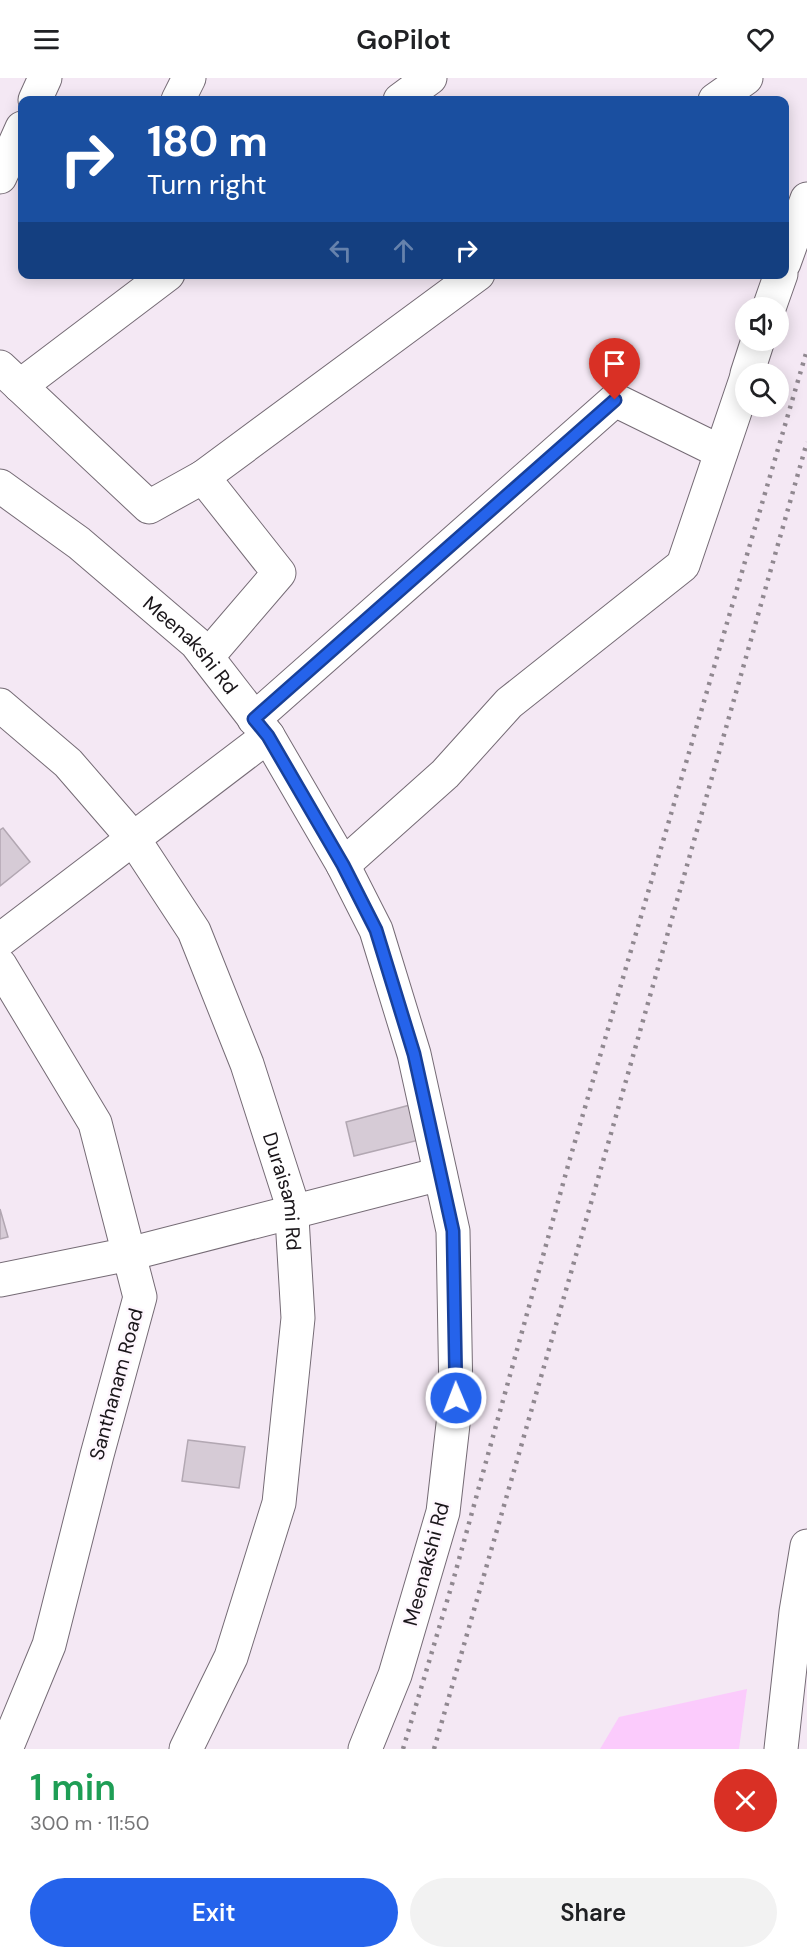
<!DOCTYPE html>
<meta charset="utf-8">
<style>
body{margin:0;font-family:"DM Sans",sans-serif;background:#f2f2f2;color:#202124;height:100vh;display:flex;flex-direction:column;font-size:22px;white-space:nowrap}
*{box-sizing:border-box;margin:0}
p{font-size:20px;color:#757577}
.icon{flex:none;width:33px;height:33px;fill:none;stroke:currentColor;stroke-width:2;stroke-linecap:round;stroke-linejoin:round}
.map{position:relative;height:1671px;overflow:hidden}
.panel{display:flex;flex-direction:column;background:#fff;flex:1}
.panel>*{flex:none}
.hud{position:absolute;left:18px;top:18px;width:771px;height:183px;border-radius:12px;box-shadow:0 3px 15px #0003;background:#1a4fa0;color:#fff;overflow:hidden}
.buttons{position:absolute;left:735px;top:219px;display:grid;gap:12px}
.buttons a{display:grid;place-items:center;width:54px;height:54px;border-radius:50%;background:#fff;box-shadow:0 3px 15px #0003;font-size:30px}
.pin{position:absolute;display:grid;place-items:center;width:51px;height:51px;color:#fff;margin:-62px -26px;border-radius:50% 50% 50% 0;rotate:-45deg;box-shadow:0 0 6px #0007}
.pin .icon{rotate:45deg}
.me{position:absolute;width:66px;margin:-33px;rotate:359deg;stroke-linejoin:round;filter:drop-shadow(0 0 4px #0008)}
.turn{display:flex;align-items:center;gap:21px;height:126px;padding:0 30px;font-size:27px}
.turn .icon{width:78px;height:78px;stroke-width:2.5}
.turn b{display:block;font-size:42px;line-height:51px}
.lanes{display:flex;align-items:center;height:57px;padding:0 30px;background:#0003;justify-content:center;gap:30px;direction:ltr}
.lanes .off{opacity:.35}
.round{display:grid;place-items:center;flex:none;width:63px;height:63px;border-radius:32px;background:#f2f2f2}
.overview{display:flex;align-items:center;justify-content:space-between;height:102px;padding:0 30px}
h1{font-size:36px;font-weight:600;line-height:45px;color:#1e9e55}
.button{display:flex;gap:12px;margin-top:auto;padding:12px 30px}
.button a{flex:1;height:69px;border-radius:36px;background:#2563eb;color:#fff;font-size:24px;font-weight:600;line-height:69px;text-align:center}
.button a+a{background:#f2f2f2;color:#202124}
header{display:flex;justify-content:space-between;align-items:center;height:78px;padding:0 30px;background:#fff;font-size:27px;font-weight:600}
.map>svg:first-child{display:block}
.green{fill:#fbcbfc}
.building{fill:#d6cbd6;stroke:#b2a7b2;stroke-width:1.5}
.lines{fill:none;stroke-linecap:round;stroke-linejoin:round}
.minor-casing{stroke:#756b75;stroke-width:35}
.major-casing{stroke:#756b75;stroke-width:35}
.minor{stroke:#fff;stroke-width:33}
.major{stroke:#fff;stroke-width:33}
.rail{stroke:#908890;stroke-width:4.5;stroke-dasharray:3 6;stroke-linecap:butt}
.route-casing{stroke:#184099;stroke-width:15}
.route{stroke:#2563eb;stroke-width:10}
.labels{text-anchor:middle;stroke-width:5;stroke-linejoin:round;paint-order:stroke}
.street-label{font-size:20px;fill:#1a161a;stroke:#fef7fe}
</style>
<header><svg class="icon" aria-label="menu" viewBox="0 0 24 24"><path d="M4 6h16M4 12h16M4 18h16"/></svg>GoPilot<svg class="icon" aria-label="heart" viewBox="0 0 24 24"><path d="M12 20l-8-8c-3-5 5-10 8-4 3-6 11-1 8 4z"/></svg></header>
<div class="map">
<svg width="807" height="1671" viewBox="0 0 807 1671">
<rect width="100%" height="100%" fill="#f4e8f4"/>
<path class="green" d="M747 1611 739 1671H600L619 1639Z"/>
<path class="building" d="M3 750 30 784 0 808V752Z
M410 1027 419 1062 354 1078 346 1044Z
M0 1131 8 1159 0 1161Z
M188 1362 245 1369 239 1410 182 1403Z"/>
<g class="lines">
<g class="minor-casing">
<g id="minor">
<path d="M35 22 45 0"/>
<path d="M178 22 189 0"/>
<path d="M400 22 430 0"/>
<path d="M715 22 746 0"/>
<path d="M0 99 22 50"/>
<path d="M784 185 807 121"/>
<path d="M769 230 781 196"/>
<path d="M0 289 149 429 203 399"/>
<path d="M747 296 758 262"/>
<path d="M20 308 168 196"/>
<path id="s1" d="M0 408 79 465 196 565 268 658 343 787 376 852 414 976 453 1153 456 1320 443 1434 395 1597 365 1671"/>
<path d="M207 579 279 495 203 399 478 196"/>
<path id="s2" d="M0 627 68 685 133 760 194 853 247 986 291 1123 298 1240 279 1425 231 1579 186 1671"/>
<path d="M254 641 615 322 721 374"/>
<path d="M343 787 445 696 509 625 683 487 746 301"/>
<path d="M0 862 268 658"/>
<path d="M0 887 95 1045 140 1219 97 1377 49 1567 6 1671"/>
<path d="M0 1202 129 1176 440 1096"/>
</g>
</g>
<g class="major-casing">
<path id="major" d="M781 1671 796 1534 807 1468"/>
</g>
<use href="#minor" class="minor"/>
<use href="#major" class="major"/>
<path class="rail" d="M403 1671 453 1503 569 1084 807 272
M434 1671 614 1045 807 364"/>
</g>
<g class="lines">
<g class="route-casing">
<path id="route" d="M456 1320 453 1153 414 976 376 852 343 787 268 658 254 641 615 322"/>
</g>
<use href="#route" class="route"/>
</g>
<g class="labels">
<g class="street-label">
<text dy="7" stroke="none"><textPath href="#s1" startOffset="249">Meenakshi Rd</textPath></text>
<text dy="7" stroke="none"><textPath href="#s2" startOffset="576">Duraisami Rd</textPath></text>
<text transform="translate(116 1306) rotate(-75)" y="7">Santhanam Road</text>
<text transform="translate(426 1486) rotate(-75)" y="7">Meenakshi Rd</text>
</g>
</g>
</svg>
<div class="buttons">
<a><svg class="icon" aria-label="sound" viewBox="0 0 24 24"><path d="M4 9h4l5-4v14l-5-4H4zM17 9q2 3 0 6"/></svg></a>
<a><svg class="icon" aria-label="search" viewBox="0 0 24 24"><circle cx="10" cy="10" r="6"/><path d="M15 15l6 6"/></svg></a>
</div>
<div class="pin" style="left:615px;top:322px;background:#d93025"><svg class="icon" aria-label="arrive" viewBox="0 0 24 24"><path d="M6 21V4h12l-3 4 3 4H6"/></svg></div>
<svg class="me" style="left:456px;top:1320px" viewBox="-20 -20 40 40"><circle r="17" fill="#2563eb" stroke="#fff" stroke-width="3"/><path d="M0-11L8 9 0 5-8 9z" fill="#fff"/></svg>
<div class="hud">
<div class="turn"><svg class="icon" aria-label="right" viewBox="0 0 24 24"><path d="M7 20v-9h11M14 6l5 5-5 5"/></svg><div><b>180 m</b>Turn right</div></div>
<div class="lanes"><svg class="icon off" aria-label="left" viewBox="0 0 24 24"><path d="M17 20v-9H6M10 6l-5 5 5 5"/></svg><svg class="icon off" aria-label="ahead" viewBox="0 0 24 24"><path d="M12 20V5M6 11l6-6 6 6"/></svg><svg class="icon" aria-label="right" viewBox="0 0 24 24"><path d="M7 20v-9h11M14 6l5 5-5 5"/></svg></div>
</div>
</div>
<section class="panel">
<div class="overview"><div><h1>1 min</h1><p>300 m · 11:50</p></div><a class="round" style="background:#d93025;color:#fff"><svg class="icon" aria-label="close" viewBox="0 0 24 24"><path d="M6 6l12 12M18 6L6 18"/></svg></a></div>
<div class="button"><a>Exit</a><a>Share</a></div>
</section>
